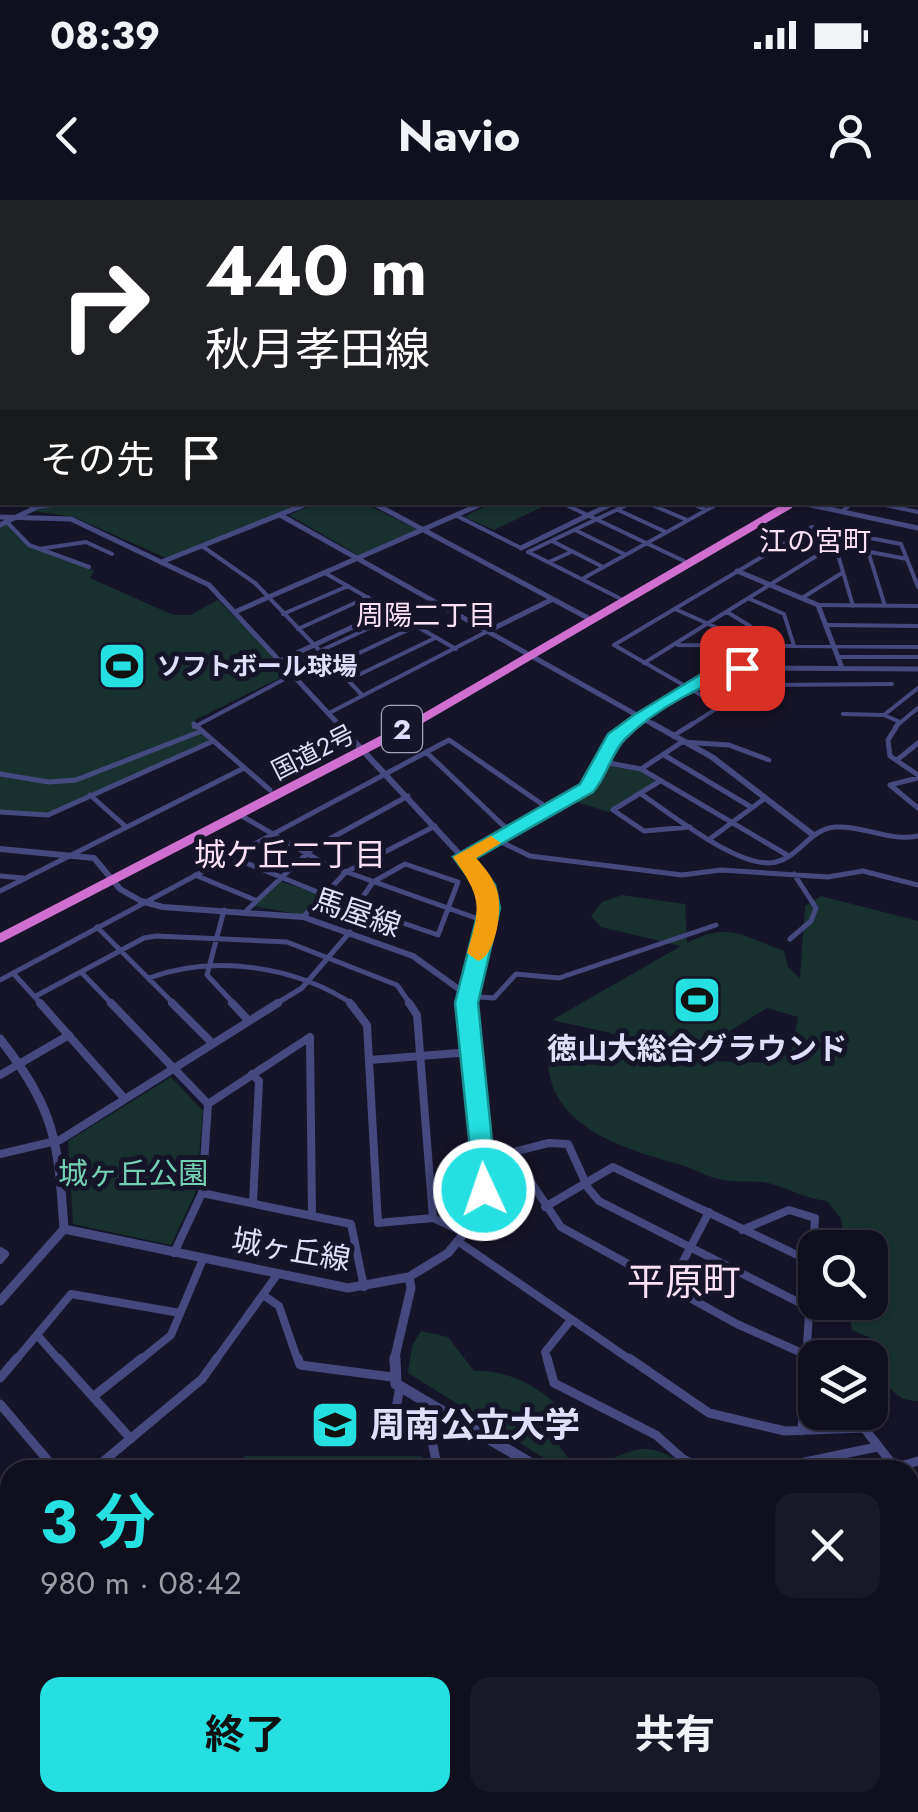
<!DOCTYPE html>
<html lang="ja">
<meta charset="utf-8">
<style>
body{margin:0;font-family:Jost,"Noto Sans JP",sans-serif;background:#191827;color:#f1f3f6;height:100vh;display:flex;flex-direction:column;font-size:38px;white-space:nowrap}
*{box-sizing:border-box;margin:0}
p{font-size:32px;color:#9c9ca4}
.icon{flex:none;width:55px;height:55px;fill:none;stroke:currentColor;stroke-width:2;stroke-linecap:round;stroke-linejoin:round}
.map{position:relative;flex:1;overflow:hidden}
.sheet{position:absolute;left:0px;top:1260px;width:920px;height:352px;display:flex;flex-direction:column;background:#100f1e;border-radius:30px 30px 0 0;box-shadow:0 2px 8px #0004,0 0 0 2px #302f3c}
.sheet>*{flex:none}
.hud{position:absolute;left:0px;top:0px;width:920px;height:305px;box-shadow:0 2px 8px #0004,0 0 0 2px #302f3c;background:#202124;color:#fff;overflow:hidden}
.controls{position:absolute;left:798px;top:1030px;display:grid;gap:20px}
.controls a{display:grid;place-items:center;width:90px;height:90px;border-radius:20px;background:#100f1e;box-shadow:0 2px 8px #0004,0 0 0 2px #302f3c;font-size:50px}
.pin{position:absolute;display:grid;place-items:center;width:85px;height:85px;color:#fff;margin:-42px;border-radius:20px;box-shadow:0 5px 15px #0006}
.me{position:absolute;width:110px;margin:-55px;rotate:357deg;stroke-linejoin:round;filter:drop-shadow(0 0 8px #0008)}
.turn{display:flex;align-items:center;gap:35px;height:210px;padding:0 40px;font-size:45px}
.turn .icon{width:130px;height:130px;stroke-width:2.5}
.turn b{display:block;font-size:70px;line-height:85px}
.then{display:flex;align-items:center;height:95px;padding:0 40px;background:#0003;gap:20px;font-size:38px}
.round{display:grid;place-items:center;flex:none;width:105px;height:105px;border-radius:20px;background:#191827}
.headline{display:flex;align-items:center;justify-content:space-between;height:170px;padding:0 40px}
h1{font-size:60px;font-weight:700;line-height:75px;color:#25dfe1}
.primary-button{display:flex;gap:20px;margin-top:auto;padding:20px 40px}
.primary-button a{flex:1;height:115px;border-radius:20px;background:#25dfe1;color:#111;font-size:40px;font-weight:700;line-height:115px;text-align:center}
.primary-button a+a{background:#191827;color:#f1f3f6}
.status{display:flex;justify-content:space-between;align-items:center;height:70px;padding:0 50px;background:#100f1e;direction:ltr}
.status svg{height:28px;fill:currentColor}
header{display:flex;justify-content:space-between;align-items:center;height:130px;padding:0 40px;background:#100f1e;font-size:45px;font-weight:700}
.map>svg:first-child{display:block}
.green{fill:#18312e;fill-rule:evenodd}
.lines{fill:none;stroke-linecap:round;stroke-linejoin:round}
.minor-far4{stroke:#454980;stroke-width:2.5}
.minor-far3{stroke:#454980;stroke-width:4}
.minor-far2{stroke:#454980;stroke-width:5}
.minor-far1{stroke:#454980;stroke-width:8}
.minor{stroke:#454980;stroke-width:9}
.tertiary-far4{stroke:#454980;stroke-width:4}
.tertiary-far3{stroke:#454980;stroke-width:5}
.tertiary-far2{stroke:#454980;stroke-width:6}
.tertiary-far1{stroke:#454980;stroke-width:9}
.tertiary{stroke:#454980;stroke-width:11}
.primary{stroke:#b475ec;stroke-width:4}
.trunk-far2{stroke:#cf70d0;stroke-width:5}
.trunk-far1{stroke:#cf70d0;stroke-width:8}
.trunk{stroke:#cf70d0;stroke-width:9}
.motorway{stroke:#ea6ab3;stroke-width:16}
.rail{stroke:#25dfe1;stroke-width:2.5;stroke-dasharray:6 5;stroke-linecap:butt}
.route{fill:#25dfe1;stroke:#189192;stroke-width:2.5}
.slow{fill:#f59e0b}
.labels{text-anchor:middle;stroke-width:10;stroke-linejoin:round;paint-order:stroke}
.far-poi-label{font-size:25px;font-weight:bold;fill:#e0dffb;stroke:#161428;text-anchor:start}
.far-street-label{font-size:25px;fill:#e0dffb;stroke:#161428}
.far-neighbourhood-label{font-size:28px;fill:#fbe1f4;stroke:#161428}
.shield{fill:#161428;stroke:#a3a2bc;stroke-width:2.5}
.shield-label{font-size:28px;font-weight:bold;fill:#e0dffb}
.street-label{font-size:30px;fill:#e0dffb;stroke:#161428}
.poi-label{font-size:30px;font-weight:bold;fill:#e0dffb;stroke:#161428}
.park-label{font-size:30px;fill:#74d2b2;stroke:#161428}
.neighbourhood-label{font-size:32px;fill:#fbe1f4;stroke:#161428}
.near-poi-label{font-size:35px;font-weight:bold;fill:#e0dffb;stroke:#161428;text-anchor:start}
.near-neighbourhood-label{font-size:38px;fill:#fbe1f4;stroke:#161428}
</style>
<div class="status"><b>08:39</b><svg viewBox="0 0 49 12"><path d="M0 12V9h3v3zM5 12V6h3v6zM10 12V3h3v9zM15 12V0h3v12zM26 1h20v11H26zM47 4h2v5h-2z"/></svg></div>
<header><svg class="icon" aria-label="back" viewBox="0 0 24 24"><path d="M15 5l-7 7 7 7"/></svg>Navio<svg class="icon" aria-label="person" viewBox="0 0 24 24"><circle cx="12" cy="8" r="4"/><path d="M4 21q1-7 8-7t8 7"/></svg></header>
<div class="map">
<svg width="918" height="1612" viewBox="0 0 918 1612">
<rect width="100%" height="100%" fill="#161428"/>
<path class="green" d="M34 302 304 303 166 358 74 317 33 311Z
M494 302 532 303 542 307 494 330 464 317Z
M318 303H364L418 330 358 355 289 315Z
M5 322 29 344 79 361 94 371 90 378 173 415H190L218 400 290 473 195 520 193 524 211 541 44 616 0 612V325Z
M608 565 640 571 655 581 609 612 573 601 602 579Z
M280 681 321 695 302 715 253 706Z
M622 695 685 704 687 743C729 721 742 736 784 751L788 767 800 778 805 706 821 696 918 721V1201C890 1201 882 1179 884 1154L870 1138 852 1130 847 1103 870 1102V1048L845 1047 841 1019 827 1001C805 999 789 988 768 983 753 980 737 983 722 980 707 977 693 968 678 964 619 947 541 925 548 846L621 860 667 859 611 833 552 820 681 746 601 727 591 716 602 702ZM767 808 798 817 792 849 771 863 683 860Z
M171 877 203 911 196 992 171 1045 73 1024 68 941Z
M421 1131 448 1137 474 1171C506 1170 532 1183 555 1203L549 1232 571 1262C627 1271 632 1223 690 1270H563L408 1173 412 1146Z
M244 1256H421L433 1270H242Z
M442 1602H682V1603L673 1612H431Z"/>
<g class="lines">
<path class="minor-far4" d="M558 0 567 2
M638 0 650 2
M713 0 727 2
M875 0 893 2
M611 1 619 2
M703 2 708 0"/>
<path class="minor-far3" d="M560 302 684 361
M645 302 687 320
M689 302 706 310
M871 302 918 312
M618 310 666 332
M842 311 854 302
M457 316 521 348
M6 321 29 345 89 367
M575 330 624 354
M831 331 853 406
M552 341 603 367
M202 346 255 383 362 495
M39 349 86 342 112 354
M868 351 885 406
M528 352 633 302
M528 352 621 399
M549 362 571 352
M325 373 389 410
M582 379 721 302
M802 398 842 373
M750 399 784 414 794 446
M818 405 918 406
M675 409 731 434 734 445
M727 412 750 426 768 485 892 484
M283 414 348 386
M827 425 918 426
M298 429 368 397
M678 445 918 447
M839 457H918
M644 463 834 345 907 359
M334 465 414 427
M288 466 397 415 456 449
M348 480 435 438
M331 512 488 431
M843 514 884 515 900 522
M884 515 918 488
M194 527 294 474
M688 527 720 506 614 445 812 327 901 344 918 387
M895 527 918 508"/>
<path class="minor-far2" d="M194 524 270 590
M898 524 888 540 890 556 918 575
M673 536 692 524
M426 552 510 632
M664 555 751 607
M897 560 918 543
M604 562 641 569 787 655
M641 569 682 542 729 545 769 560
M0 574 49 582 76 580 199 532
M918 578 890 585 918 608
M660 581 613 610 644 631 690 627
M641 594C670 613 741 671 776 662 799 657 810 629 835 627 864 625 889 642 918 636
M90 595 125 626
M0 612 48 615 211 542
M240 615 327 665 487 722
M711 638 764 599
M497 640 530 656 682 675 721 670 828 677 863 671 918 685
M229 656 325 695
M405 664 458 682 438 735 356 707 373 682Z
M195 675 255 700
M0 676 23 678
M0 691 244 568
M224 710 207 775 235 805
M247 710 313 648 408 596
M303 717 346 672 435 626
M97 727 175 805
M790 739 811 721 816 708 794 674
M81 772 113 805
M13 773 42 805
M149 778C215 754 296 766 354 805
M0 780 449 540 549 609
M36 796 144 738 156 736 287 742 397 785 411 805
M468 796 494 798 516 774 559 778 716 725
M274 805 302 788 350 732"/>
<path class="minor-far1" d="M40 803 125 899
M111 803 208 904 202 993 174 1053
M172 803 212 843
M232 803 248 820
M350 803 367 825 378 1023 433 1018 465 1033
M409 803 417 815 433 1018
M370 860 471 852
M252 874 259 881 253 1003
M0 875 69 835
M208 904 310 837 312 1016
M0 954 60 940 278 803
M514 957 561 1027 737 1124 815 1159
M485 959 549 943 568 944 588 988 599 1001 810 1108
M202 993 351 1024 364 1087
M545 1007 613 967 812 1062
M742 1030 789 1010 815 1018 806 1161
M459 1042 632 1161
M0 1051 5 1054 0 1060
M670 1086 709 1012
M266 1097 279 1106 298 1161
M37 1135 60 1161
M15 1161 71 1094 180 1113
M139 1161 171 1135 203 1059
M215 1161 277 1075
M548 1161 545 1152 571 1120"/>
<path class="minor" d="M58 1158 131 1239
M298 1158 300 1165 392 1177
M547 1158 554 1183 656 1235 683 1259 705 1270
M629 1158 709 1213 785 1231 864 1228 894 1266
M0 1178 17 1158
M400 1187 396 1208 430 1232 438 1270
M94 1196 142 1158
M0 1204 56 1270
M802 1231 806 1158
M800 1263 877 1247
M93 1270 202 1179 217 1158
M886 1270 918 1261
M0 1333V1350
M0 1426 10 1431
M0 1542 10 1518
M57 1602 59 1612
M122 1602 131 1612
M304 1612H326
M351 1612 358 1602
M789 1612 800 1602"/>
<path class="tertiary-far4" d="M575 0 583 2
M674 0 687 2
M528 2 535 0
M753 2 757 0
M371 302 382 308
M796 302 823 308
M31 308 73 302
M298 308 312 302
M473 308 486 302
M604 308 616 302"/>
<path class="tertiary-far3" d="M377 305 588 418
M811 305 918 328
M280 315 658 527
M0 317 71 319 209 385 341 527
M0 325 41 305
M521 348 609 305
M164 361 304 305
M737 371 818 405 842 468
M237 411 479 305
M488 431 553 399
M282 460 389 410
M627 527 694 484 742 468 918 469"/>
<path class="tertiary-far2" d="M338 524 479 675 489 709 467 805
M653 524 712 557 812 634
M0 649 94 658 120 689 141 701 163 707 303 717 413 756 467 795
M463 657 586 588 613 540 630 524"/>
<path class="tertiary-far1" d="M0 839C56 911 58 941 64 1029
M64 1029 348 1088 409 1077 448 1053 474 1021 486 974 467 803
M0 1101 64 1029
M394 1161 411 1088 409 1077"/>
<path class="tertiary" d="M395 1158 396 1184 542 1270
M910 1534 918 1550"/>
<path class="primary" d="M786 0 802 2"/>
<path class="trunk-far2" d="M785 308 795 302"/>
<path class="trunk-far1" d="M408 527 789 305"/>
<path class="trunk" d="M0 738 413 524"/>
<path class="motorway" d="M910 1380 918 1372
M910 1421 918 1413
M704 1612 712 1602
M736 1612 744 1602"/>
<path class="rail" d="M458 2 464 0"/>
</g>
<path class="route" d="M742 463 748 464V471C707 481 655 509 625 539 611 553 607 577 593 592L475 659 495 685 500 708 478 803 497 990 493 997H475L455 803 479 708 475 686 453 657 580 584 608 534 634 515 708 470Z"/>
<path class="slow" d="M491 636 501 643 476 658C485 668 495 680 498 694 502 712 496 755 478 761L467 753C482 705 481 697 453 657Z"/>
<defs>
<g id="stadium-square" transform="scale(2.5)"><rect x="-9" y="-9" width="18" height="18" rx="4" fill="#25dfe1" stroke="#161428"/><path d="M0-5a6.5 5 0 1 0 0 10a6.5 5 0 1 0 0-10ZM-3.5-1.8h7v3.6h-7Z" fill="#111"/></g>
<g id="university-square" transform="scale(2.5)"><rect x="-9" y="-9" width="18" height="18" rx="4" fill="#25dfe1" stroke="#161428"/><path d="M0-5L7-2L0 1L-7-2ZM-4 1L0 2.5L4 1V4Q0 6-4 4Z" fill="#111"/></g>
</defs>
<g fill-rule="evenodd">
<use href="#stadium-square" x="122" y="466"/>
<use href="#stadium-square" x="697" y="800"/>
<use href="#university-square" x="335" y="1225"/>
</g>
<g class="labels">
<g class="far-poi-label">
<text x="157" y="475">ソフトボール球場</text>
</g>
<g class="far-street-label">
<text transform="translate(313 552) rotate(-27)" y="9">国道2号</text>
</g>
<g class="far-neighbourhood-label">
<text x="815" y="351">江の宮町</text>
<text x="426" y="425">周陽二丁目</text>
</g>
<rect class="shield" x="382" y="506" width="40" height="46" rx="8"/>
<g class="shield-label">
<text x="402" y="539">2</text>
</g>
<g class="street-label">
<text transform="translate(357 713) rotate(19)" y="10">馬屋線</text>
<text transform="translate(291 1050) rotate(10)" y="10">城ヶ丘線</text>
</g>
<g class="poi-label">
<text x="697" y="859">徳山大総合グラウンド</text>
</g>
<g class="park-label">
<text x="133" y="984">城ヶ丘公園</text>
</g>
<g class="neighbourhood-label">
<text x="290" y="666">城ケ丘二丁目</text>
</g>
<g class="near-poi-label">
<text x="370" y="1237">周南公立大学</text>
</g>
<g class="near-neighbourhood-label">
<text x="684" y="1095">平原町</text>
</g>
</g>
</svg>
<div class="controls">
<a><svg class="icon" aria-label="search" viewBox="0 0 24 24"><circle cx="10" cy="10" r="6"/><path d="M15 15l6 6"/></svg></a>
<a><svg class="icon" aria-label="layers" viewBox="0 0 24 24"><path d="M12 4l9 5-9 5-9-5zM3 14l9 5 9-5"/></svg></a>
</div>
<div class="pin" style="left:742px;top:468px;background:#d93025"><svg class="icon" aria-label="arrive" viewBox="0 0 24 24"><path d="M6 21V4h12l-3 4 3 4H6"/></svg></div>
<svg class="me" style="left:484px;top:990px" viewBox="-20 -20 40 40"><circle r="17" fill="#25dfe1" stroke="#fff" stroke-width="3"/><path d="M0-11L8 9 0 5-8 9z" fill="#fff"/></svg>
<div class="hud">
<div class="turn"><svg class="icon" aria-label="right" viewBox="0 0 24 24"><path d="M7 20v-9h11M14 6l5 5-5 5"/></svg><div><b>440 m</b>秋月孝田線</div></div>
<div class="then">その先<svg class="icon" aria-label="arrive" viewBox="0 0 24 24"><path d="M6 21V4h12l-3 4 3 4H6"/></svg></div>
</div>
<section class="sheet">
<div class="headline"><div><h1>3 分</h1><p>980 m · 08:42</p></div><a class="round"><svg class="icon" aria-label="close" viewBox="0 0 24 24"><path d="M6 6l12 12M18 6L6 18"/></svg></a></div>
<div class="primary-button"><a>終了</a><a>共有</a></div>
</section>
</div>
